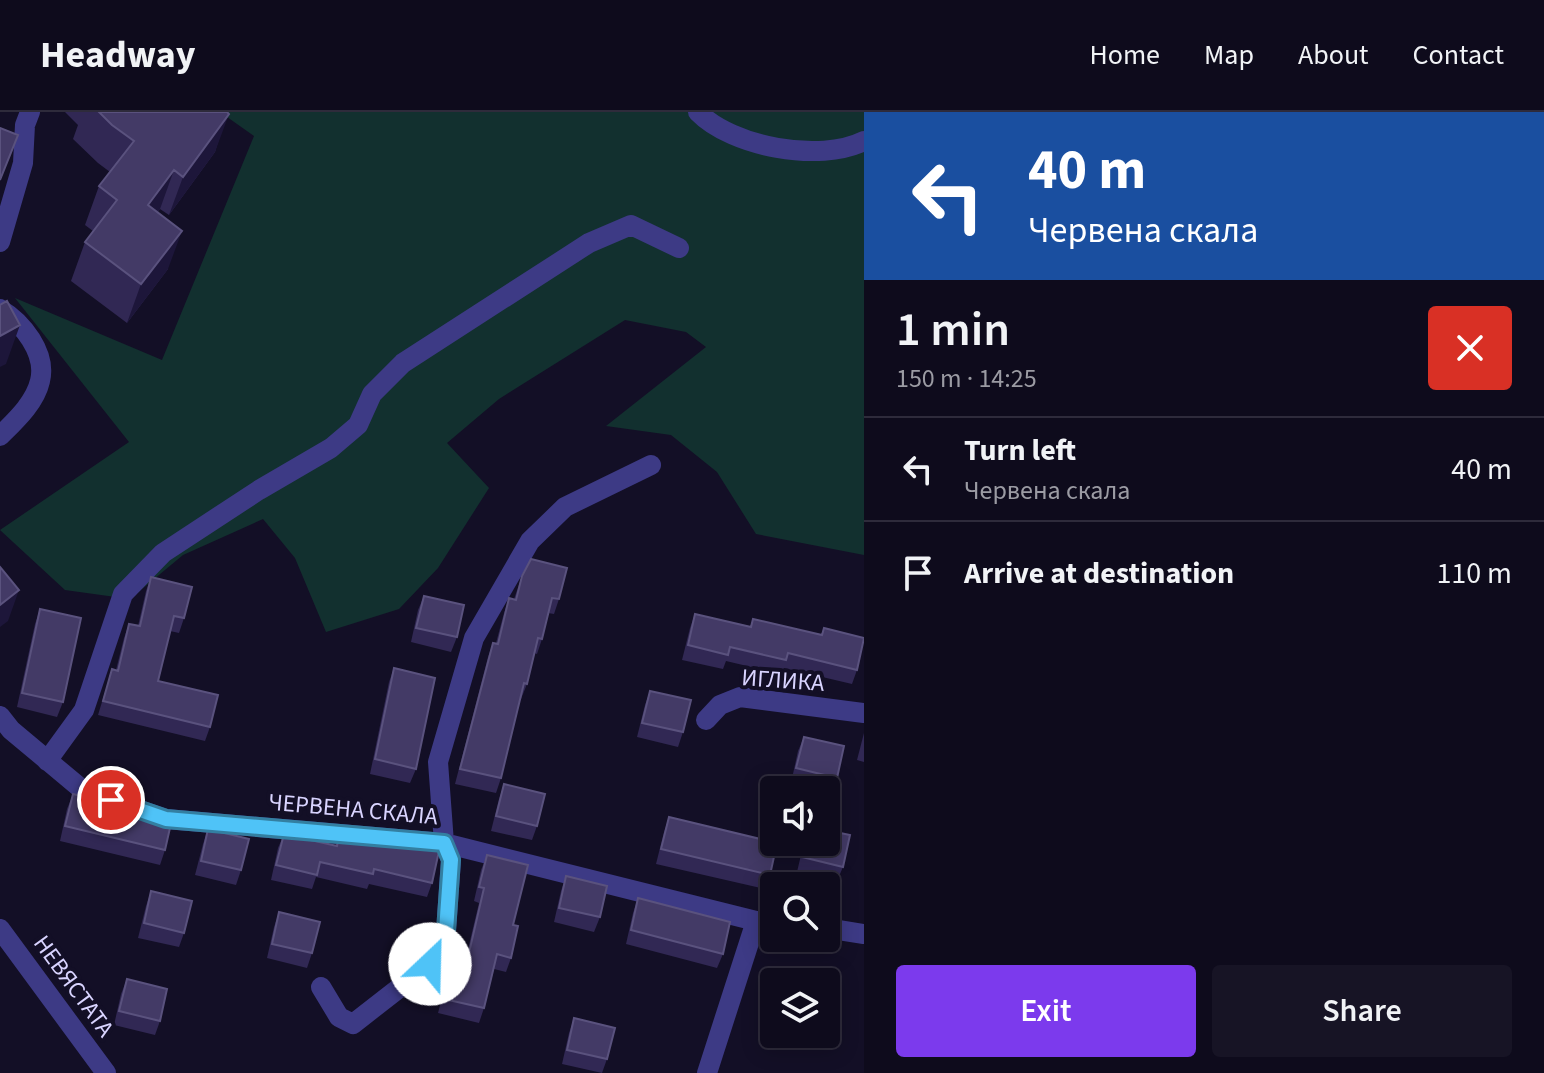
<!DOCTYPE html>
<meta charset="utf-8">
<style>
body{margin:0;font-family:"Source Sans 3",sans-serif;background:#171425;color:#f1f3f6;height:100vh;display:flex;flex-direction:column;font-size:30px;white-space:nowrap}
*{box-sizing:border-box;margin:0}
p{font-size:26px;color:#9b9ba3}
.icon{flex:none;width:44px;height:44px;fill:none;stroke:currentColor;stroke-width:2;stroke-linecap:round;stroke-linejoin:round}
.map{position:relative;flex:1;overflow:hidden}
.details{display:flex;flex-direction:column;background:#0e0b1c;width:680px}
.details>*{flex:none}
.banner{background:#1a4fa0;color:#fff;overflow:hidden}
.buttons{position:absolute;left:760px;top:664px;display:grid;gap:16px}
.buttons a{display:grid;place-items:center;width:80px;height:80px;border-radius:8px;background:#0e0b1c;box-shadow:0 4px 20px #0003,0 0 0 2px #2e2b3b;font-size:40px}
.pin{position:absolute;display:grid;place-items:center;width:68px;height:68px;color:#fff;margin:-34px;border:4px solid #fff;border-radius:50%;box-shadow:0 2px 8px #0007}
.me{position:absolute;width:88px;margin:-44px;rotate:24deg;stroke-linejoin:round;filter:drop-shadow(0 0 6px #0008)}
.turn{display:flex;align-items:center;gap:28px;height:168px;padding:0 32px;font-size:36px}
.turn .icon{width:104px;height:104px;stroke-width:2.5}
.turn b{display:block;font-size:56px;line-height:68px}
.round{display:grid;place-items:center;flex:none;width:84px;height:84px;border-radius:8px;background:#171425}
.head{display:flex;align-items:center;justify-content:space-between;height:136px;padding:0 32px}
h1{font-size:48px;font-weight:600;line-height:60px}
.cta{display:flex;gap:16px;margin-top:auto;padding:16px 32px}
.cta a{flex:1;height:92px;border-radius:8px;background:#7c3aed;color:#fff;font-size:32px;font-weight:600;line-height:92px;text-align:center}
.cta a+a{background:#171425;color:#f1f3f6}
ul{padding:0;list-style:none}
li{display:flex;align-items:center;gap:24px;height:104px;padding:0 32px;border-top:2px solid #2e2b3b}
li div{flex:1}
li b{display:block;font-size:30px}
li em{font-style:normal}
header{display:flex;align-items:center;gap:48px;box-sizing:border-box;height:112px;padding:0 40px;background:#0e0b1c;border-bottom:2px solid #2e2b3b}
header strong{font-size:38px}
nav{display:flex;gap:44px;margin-inline-start:auto;font-size:28px}
main{display:flex;flex:1;min-height:0}
.map>svg:first-child{display:block}
.green{fill:#12302f}
.lines{fill:none;stroke-linecap:round;stroke-linejoin:round}
.minor{stroke:#3d3a85;stroke-width:20}
.wall{fill:#312854}
.shaded-wall{fill:#1d163a}
.building{fill:#433a66;stroke:#5a527e;stroke-width:2}
.route-casing{stroke:#337fa1;stroke-width:20}
.route{stroke:#4fc3f7;stroke-width:14}
.labels{text-anchor:middle;stroke-width:8;stroke-linejoin:round;paint-order:stroke}
.street-label{font-size:24px;fill:#d9d4ff;stroke:#130f26}
</style>
<header>
<strong>Headway</strong>
<nav><a>Home</a><a>Map</a><a>About</a><a>Contact</a></nav>
</header>
<main>
<div class="map">
<svg width="864" height="961" viewBox="0 0 864 961">
<rect width="100%" height="100%" fill="#130f26"/>
<path class="green" d="M220 0H864V443L756 422 717 360 671 323 606 314 706 235 686 220 625 208 499 287 447 331 489 376 438 456 399 497 326 520 295 446 263 407 183 443 130 487 65 478 0 418 129 330 15 186 162 248 254 24Z"/>
<g class="lines">
<path class="minor" d="M698 0C732 35 820 51 864 29
M0 130 23 51 25 13 30 0
M0 197C22 210 47 241 40 269 35 291 15 309 0 324
M0 604 11 618 84 679 166 707 444 731 756 809 774 811
M706 608 720 593 740 585 864 601
M47 649 84 598 123 482 163 441 259 378 331 336 358 313 372 282 403 251 589 131 631 113 679 136
M826 816 864 822
M0 817 106 961
M321 875 339 905 353 912 430 852 446 819 451 748 444 731 438 650 474 526 530 429 565 395 651 353
M707 961 756 809"/>
</g>
<path class="wall" d="M65 0H227L215 40 169 103 160 97 158 100 168 157 127 211 71 169 85 130 93 119 85 113 99 74 110 60 98 51 73 27 78 13Z
M522 464 559 487 554 502 548 501 542 527 537 542 534 541 527 572 521 587 520 586 501 666 496 681 455 672 488 545 493 531H496L504 501 509 486 514 487Z
M151 465 184 506 179 521 170 519 158 569 210 615 205 629 98 603 112 557 116 558 124 526 129 512 138 514 146 479Z
M424 484 457 525 451 540 411 530 418 498Z
M40 497 63 590 57 605 17 595 35 512Z
M695 502 750 515 753 507 821 523 824 516 857 558 852 572 784 556 781 562 726 549 723 557 682 548 690 516Z
M394 556 416 657 410 671 370 662 389 570Z
M650 579 683 620 678 635 637 625 645 593Z
M864 621V650L857 648Z
M804 625 837 666 832 681 826 679V678H821L791 671 798 639Z
M504 672 537 714 532 728 491 719 499 687Z
M73 682 165 738 160 753 60 729 67 697Z
M669 705 770 763 765 777 656 752 664 720Z
M208 717 241 758 236 773 195 763 203 732Z
M340 721 432 771 427 785 369 772 367 777 316 765 312 777 271 768 278 736 284 722 335 734Z
M804 730H826L843 755 837 769 797 760Z
M487 743 513 813 511 846 506 860 494 857 484 896 479 911 438 901 446 870 451 855 463 858 479 791 474 789 481 758Z
M566 764 600 805 594 820 554 810 561 779Z
M151 779 184 821 179 835 138 826 146 794Z
M638 786 723 842 717 856 626 832 633 801Z
M279 800 312 841 307 856 267 846 274 815Z
M127 867 160 909 155 923 114 913 121 882Z
M574 906 607 947 602 961 562 952 569 921Z"/>
<path class="shaded-wall" d="M229 2 215 40 169 103 183 65Z
M174 58 160 97 134 131 148 93Z
M182 119 168 157 127 211 141 172Z
M20 213 6 252 0 255V224Z
M19 478 8 509 0 515V493Z"/>
<path class="building" d="M99 0H227L229 2 183 65 174 58 148 93 182 119 141 172 85 130 117 88 99 74 134 29 112 13Z
M0 16 18 23 0 68Z
M7 189 20 213 0 224V193Z
M531 447 567 456 559 487 552 486 542 527 538 526 527 572 524 571 501 666 460 657 493 531 498 532 509 486 516 488 522 464Z
M0 455 19 478 0 493Z
M151 465 192 475 184 506 174 504 158 569 218 583 210 615 103 589 112 557 118 559 129 512 140 514Z
M424 484 464 493 457 525 416 516Z
M40 497 81 506 63 590 22 581Z
M695 502 751 515 753 507 822 523 824 516 864 526 857 558 788 541 786 548 730 535 728 543 688 533Z
M394 556 435 566 416 657 375 647Z
M650 579 691 588 683 620 642 611Z
M804 625 844 634 837 666 796 656Z
M504 672 545 682 537 714 496 704Z
M73 682 172 707 165 738 65 714Z
M669 705 777 731 770 763 661 737Z
M208 717 249 727 241 758 201 749Z
M826 718 850 723 843 755 802 745 806 730H826Z
M340 721 398 735 399 730 439 739 432 771 374 757 373 762 320 750 317 763 276 753 284 722 337 734Z
M487 743 528 753 513 813 518 814 511 846 497 842 484 896 444 887 451 855 465 858 484 776 479 775Z
M566 764 607 774 600 805 559 796Z
M151 779 192 789 184 821 144 811Z
M638 786 730 810 723 842 631 818Z
M279 800 320 810 312 841 272 832Z
M127 867 167 877 160 909 119 899Z
M574 906 615 916 607 947 567 938Z"/>
<g class="lines">
<g class="route-casing">
<path id="route" d="M111 688 166 707 444 731 451 748 446 819 430 852"/>
</g>
<use href="#route" class="route"/>
</g>
<g class="labels">
<g class="street-label">
<text transform="translate(783 568) rotate(4)" y="8">ИГЛИКА</text>
<text transform="translate(353 697) rotate(5)" y="8">ЧЕРВЕНА СКАЛА</text>
<text transform="translate(74 874) rotate(54)" y="8">НЕВЯСТАТА</text>
</g>
</g>
</svg>
<div class="buttons">
<a><svg class="icon" aria-label="sound" viewBox="0 0 24 24"><path d="M4 9h4l5-4v14l-5-4H4zM17 9q2 3 0 6"/></svg></a>
<a><svg class="icon" aria-label="search" viewBox="0 0 24 24"><circle cx="10" cy="10" r="6"/><path d="M15 15l6 6"/></svg></a>
<a><svg class="icon" aria-label="layers" viewBox="0 0 24 24"><path d="M12 4l9 5-9 5-9-5zM3 14l9 5 9-5"/></svg></a>
</div>
<div class="pin" style="left:111px;top:688px;background:#d93025"><svg class="icon" aria-label="arrive" viewBox="0 0 24 24"><path d="M6 21V4h12l-3 4 3 4H6"/></svg></div>
<svg class="me" style="left:430px;top:852px" viewBox="-20 -20 40 40"><circle r="19" fill="#fff"/><path d="M0-13L10 11 0 6-10 11z" fill="#4fc3f7"/></svg>
</div>
<section class="details">
<div class="banner">
<div class="turn"><svg class="icon" aria-label="left" viewBox="0 0 24 24"><path d="M17 20v-9H6M10 6l-5 5 5 5"/></svg><div><b>40 m</b>Червена скала</div></div>
</div>
<div class="head"><div><h1>1 min</h1><p>150 m · 14:25</p></div><a class="round" style="background:#d93025;color:#fff"><svg class="icon" aria-label="close" viewBox="0 0 24 24"><path d="M6 6l12 12M18 6L6 18"/></svg></a></div>
<ul>
<li><svg class="icon" aria-label="left" viewBox="0 0 24 24"><path d="M17 20v-9H6M10 6l-5 5 5 5"/></svg><div><b>Turn left</b><p>Червена скала</p></div><em>40 m</em></li>
<li><svg class="icon" aria-label="arrive" viewBox="0 0 24 24"><path d="M6 21V4h12l-3 4 3 4H6"/></svg><div><b>Arrive at destination</b></div><em>110 m</em></li>
</ul>
<div class="cta"><a>Exit</a><a>Share</a></div>
</section>
</main>
